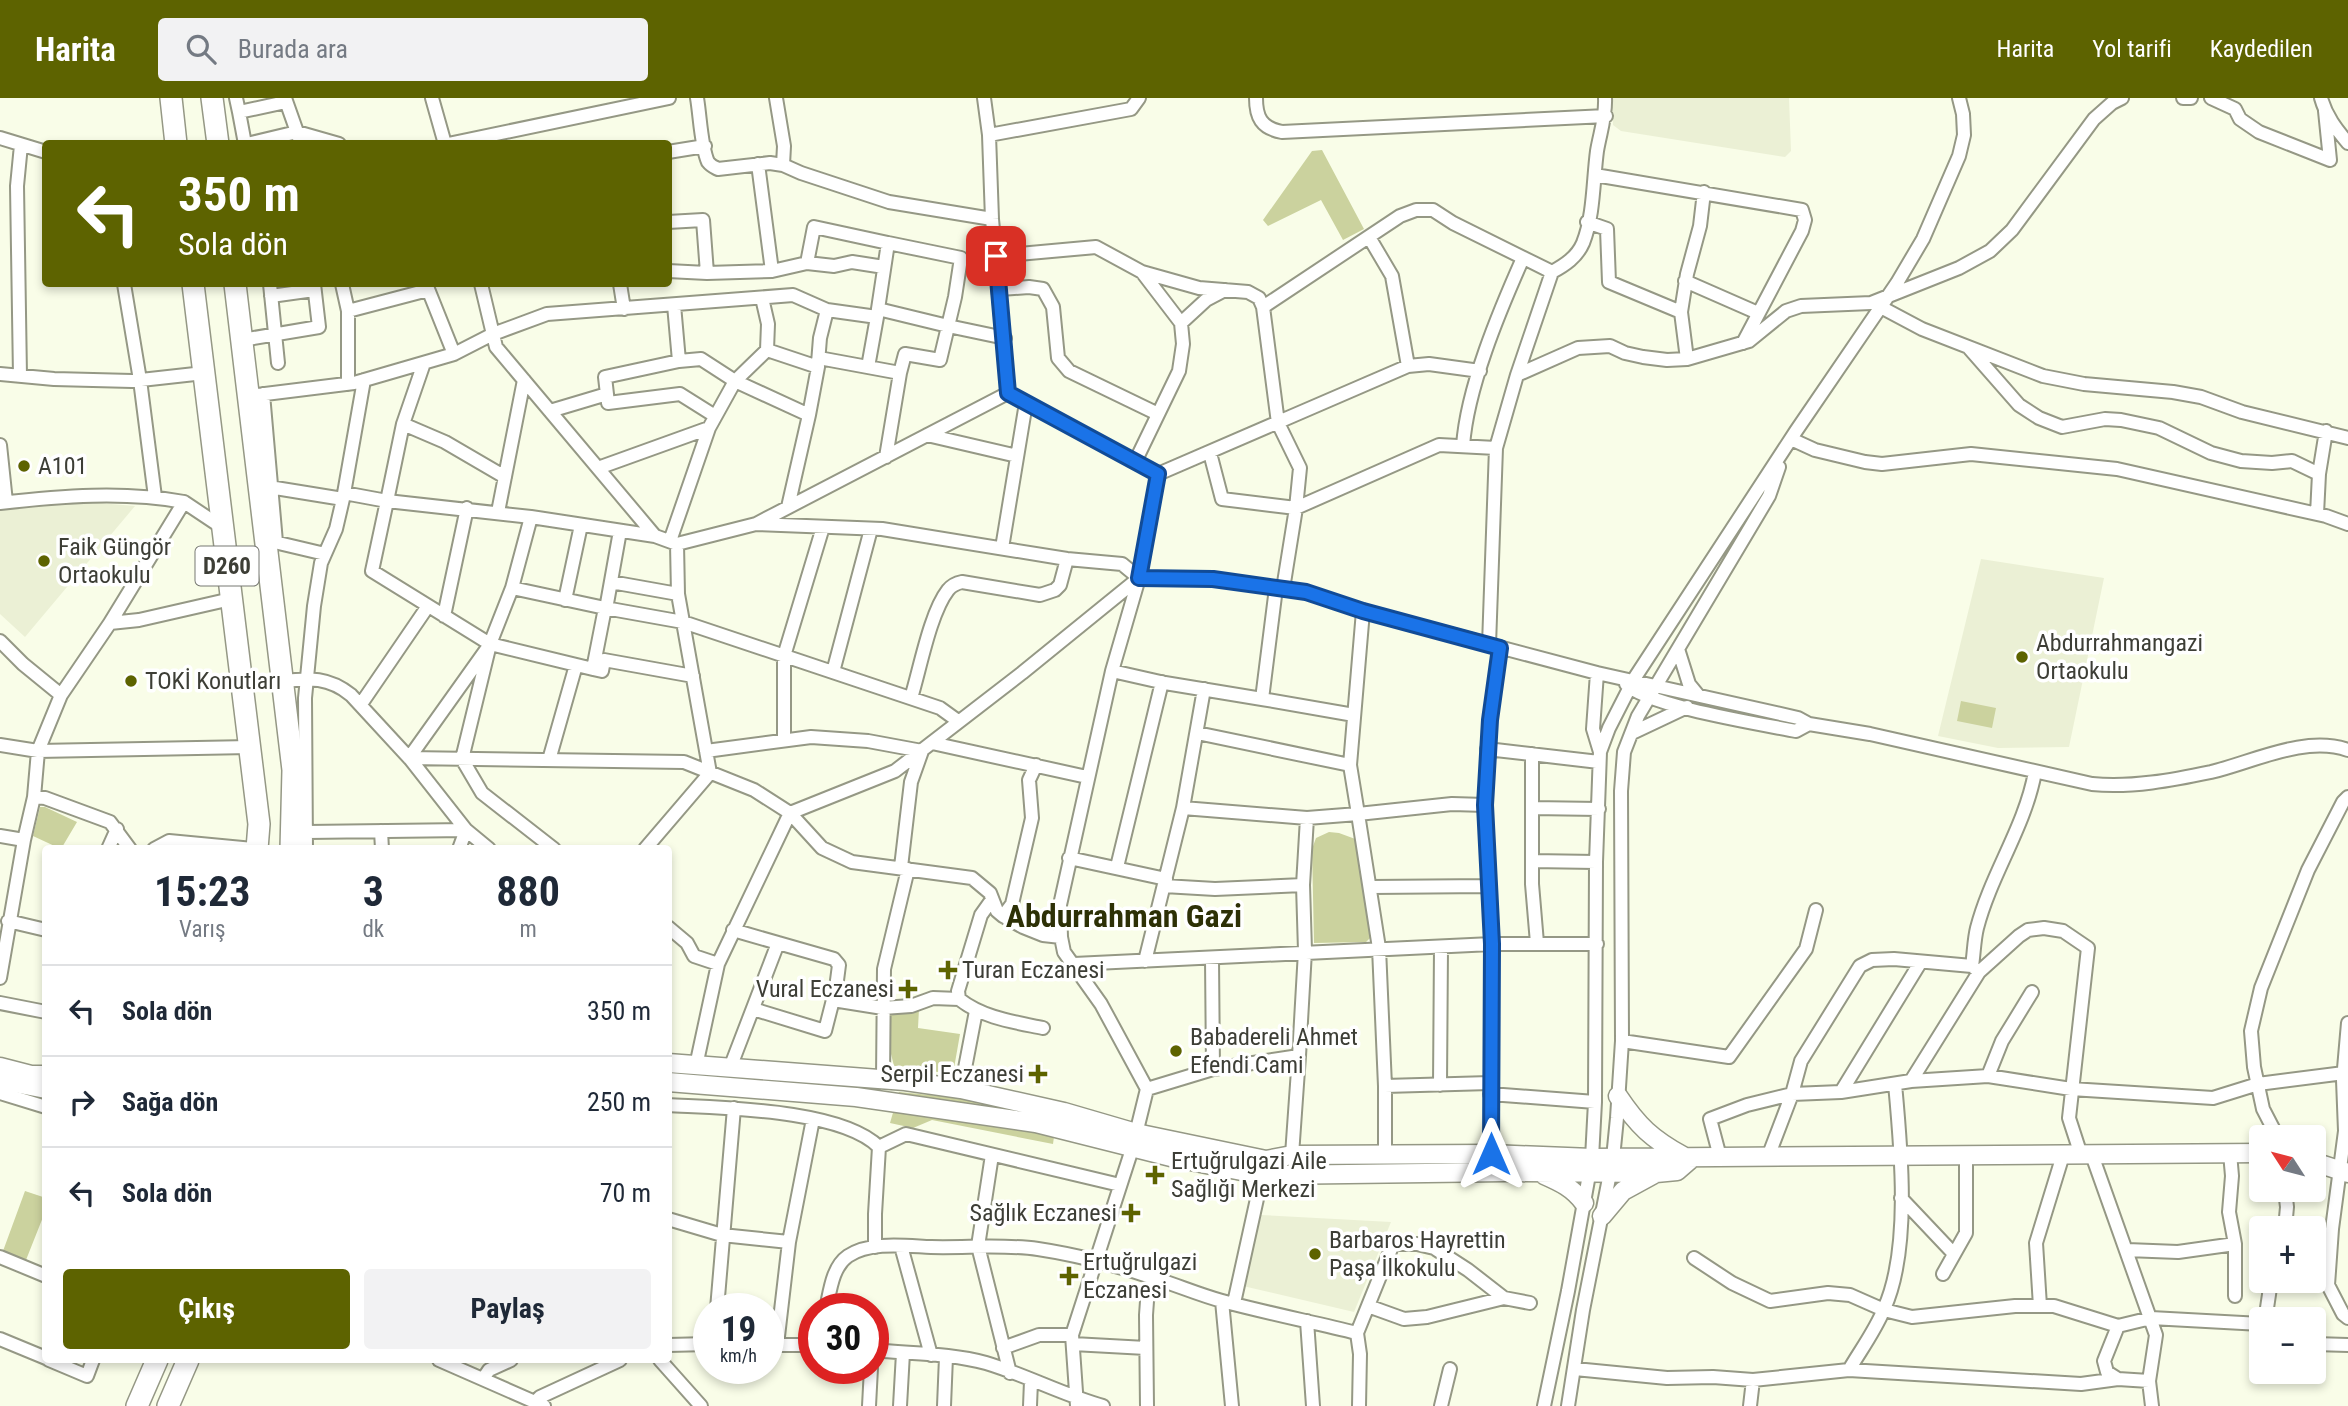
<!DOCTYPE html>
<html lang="tr">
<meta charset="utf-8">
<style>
body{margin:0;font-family:"Roboto Condensed",sans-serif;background:#f2f2f3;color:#1f2937;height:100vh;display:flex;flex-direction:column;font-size:26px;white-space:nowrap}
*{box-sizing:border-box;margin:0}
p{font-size:23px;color:#747a83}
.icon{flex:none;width:38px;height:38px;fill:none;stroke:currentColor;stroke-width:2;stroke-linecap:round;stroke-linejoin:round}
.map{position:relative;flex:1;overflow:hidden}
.panel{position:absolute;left:42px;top:747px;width:630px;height:518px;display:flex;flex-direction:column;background:#fff;border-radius:7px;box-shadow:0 4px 10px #0003}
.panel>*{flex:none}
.hud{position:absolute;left:42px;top:42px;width:630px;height:147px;border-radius:7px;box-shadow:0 4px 10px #0003;background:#5d6300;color:#fff;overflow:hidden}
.needle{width:46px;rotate:306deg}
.buttons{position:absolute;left:2249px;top:1027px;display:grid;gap:14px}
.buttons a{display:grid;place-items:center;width:77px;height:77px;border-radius:7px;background:#fff;box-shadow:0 4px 10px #0003;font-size:35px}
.speed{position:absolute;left:693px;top:1195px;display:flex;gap:14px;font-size:35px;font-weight:700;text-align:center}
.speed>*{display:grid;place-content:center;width:91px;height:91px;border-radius:50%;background:#fff;box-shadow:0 4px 10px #0003;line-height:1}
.speed small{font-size:18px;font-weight:400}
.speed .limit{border:10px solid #d22;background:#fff;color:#111}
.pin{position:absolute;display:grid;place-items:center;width:60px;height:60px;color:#fff;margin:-30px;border-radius:14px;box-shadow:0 4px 10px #0006}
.me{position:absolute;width:77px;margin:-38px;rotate:0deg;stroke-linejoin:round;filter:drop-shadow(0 0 5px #0008)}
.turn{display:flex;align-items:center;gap:24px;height:147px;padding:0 21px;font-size:32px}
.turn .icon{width:91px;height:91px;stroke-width:2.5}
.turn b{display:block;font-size:49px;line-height:60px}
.eta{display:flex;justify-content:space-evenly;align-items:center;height:119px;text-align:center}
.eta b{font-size:42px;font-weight:700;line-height:49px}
.button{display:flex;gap:14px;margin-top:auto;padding:14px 21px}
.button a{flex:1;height:80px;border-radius:7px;background:#5d6300;color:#fff;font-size:28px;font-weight:700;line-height:80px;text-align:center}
.button a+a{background:#f2f2f3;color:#1f2937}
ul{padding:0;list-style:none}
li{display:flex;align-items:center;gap:21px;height:91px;padding:0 21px;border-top:2px solid #e0e1e3}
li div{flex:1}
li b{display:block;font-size:26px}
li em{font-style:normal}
header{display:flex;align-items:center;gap:42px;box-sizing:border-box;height:98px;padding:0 35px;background:#5d6300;color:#fff}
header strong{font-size:33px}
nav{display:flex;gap:38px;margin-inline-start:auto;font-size:24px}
.search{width:490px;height:63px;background:#f2f2f3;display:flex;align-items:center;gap:18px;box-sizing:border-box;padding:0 24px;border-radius:7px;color:#747a83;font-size:26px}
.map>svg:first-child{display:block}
.built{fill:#ebf0d5}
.green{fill:#cbd29e}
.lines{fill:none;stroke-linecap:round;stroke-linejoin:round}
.street-casing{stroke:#959885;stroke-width:16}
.secondary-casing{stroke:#959885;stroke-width:21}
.highway-casing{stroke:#959885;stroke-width:24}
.street{stroke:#fff;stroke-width:12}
.secondary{stroke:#fff;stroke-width:18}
.highway{stroke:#fff;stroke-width:21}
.route-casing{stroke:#114b97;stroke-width:18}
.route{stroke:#1a73e8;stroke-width:12}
.poi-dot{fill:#5d6300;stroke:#fff;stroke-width:2.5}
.labels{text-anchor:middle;stroke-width:7;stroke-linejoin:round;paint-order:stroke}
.shield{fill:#fff;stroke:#777872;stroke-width:2}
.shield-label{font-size:23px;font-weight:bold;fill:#3d3e36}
.poi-label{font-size:24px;fill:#3d3e36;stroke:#fff;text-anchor:start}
.district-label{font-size:32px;font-weight:bold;fill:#2d3006;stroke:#fff}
</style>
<header>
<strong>Harita</strong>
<div class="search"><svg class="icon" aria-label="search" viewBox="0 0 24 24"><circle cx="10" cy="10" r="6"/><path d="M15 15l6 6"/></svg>Burada ara</div>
<nav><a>Harita</a><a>Yol tarifi</a><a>Kaydedilen</a></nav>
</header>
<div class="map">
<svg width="2348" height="1308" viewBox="0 0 2348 1308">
<rect width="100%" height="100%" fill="#f9fde8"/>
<path class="built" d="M1612 0H1789L1791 53 1785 59 1621 33 1613 27Z
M87 404 135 408 25 539 0 516V409Z
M1981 461 2104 480 2069 649 1998 650 1938 638Z
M1261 1117 1391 1124 1354 1214 1243 1188Z"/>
<path class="green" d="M1322 52 1364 131 1343 142 1321 102 1268 128 1263 122 1312 53Z
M1961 603 1996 610 1992 630 1957 623Z
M40 709H45L77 724 61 751 33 738Z
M1329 734 1339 735 1358 742 1371 839 1366 844 1314 845 1312 751 1316 740Z
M919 911 918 930 960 936 953 976 894 968 889 948V914Z
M899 994 972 1001 1056 1024 1053 1046 932 1022 913 1030 890 1025Z
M25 1093 46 1100 45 1114 26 1162 3 1153Z"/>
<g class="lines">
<g class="street-casing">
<path id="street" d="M236 0 239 14 286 4
M285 0 297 34 339 46
M432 0 445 46
M697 0C700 17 701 49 708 64 711 68 714 69 718 71L770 65 783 67 801 75 889 104 992 121
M776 0 784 48 783 67
M984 0 989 37 992 121 1008 295
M1256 0C1256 19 1261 30 1282 34L1606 18
M2183 0H2191
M2211 0 2235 11 2240 21 2259 34 2330 62 2325 13
M2321 0C2326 18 2336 31 2348 45
M239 14 245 46
M989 37 1131 11 1139 0
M0 40 46 54
M247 46 297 34 301 46
M448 46 669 0
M668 54 705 48
M758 66 772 173
M1595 77 1802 112 1805 122 1802 133 1743 245
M668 124 703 122 707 175 668 173
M1587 124 1607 131 1609 184 1681 214
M1369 139 1392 178 1408 268
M888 145 961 160 955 199 940 262 905 256 900 275
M996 158 1096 149 1142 174 1181 225 1183 246 1179 273 1135 364
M1142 174 1199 190 1248 194 1259 200 1263 209
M1552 174C1565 167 1577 159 1583 145 1594 117 1593 83 1597 53 1600 35 1606 19 1605 0
M707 175 772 173 807 165
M1685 183 1758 215
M124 186 140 282 155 399
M270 186 278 265
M342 186 348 213V286
M426 186 454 256
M481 186 496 249 655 438 677 446 678 496 710 675 645 751
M620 186 624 211
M1000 191 1029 189 1043 191 1053 209 1058 260 1069 273 1158 316
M271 198 314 192
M762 200 768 226 767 252
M1875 206 1922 231 2043 278 2084 286 2173 294 2201 299 2242 314 2348 340
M878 211 888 145 814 129 807 165 834 168 852 164 884 169
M348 213 428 192
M1181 225 1206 202 1225 192
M242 242 319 229 314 186
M1969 250 2019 307 2039 320 2062 329 2105 321 2121 322 2159 330 2211 355 2241 363 2272 365 2292 363 2319 376
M819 260 900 275 886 359
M1687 261 1681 214 1687 176 1700 128 1704 94
M679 263 605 279 608 305 680 296 715 318
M424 265 403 326 387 403 531 419 512 490 490 546 462 661 482 695 554 751
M818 265 820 240 827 212
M868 269 877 219
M0 276 54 281 132 283 204 275
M1517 277 1578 250 1610 248 1625 255 1643 259 1667 262 1687 261 1749 243 1786 213 1801 208 1871 205 1959 170 1990 153 2012 132 2094 21 2112 5 2122 0
M20 278 17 88 21 47
M263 296 276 444
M249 298 354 285 454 256 493 236 547 216 793 197 827 212 877 219 878 211 948 228 1005 240
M550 313 607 296
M403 326 445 344 505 379
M927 337 1017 358
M1791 341 1815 352 1865 364 1882 366 1971 356 2117 371 2326 418 2348 426
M0 347 6 404
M1463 348C1467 290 1499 214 1523 160
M1210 355 1222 401 1296 410 1439 347 1496 350
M598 370 709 330 735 283 701 261 679 263 674 207
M263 388 343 401
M344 395 387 403 372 473 490 546 593 571 605 510 683 524 940 610 958 623
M0 405C61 398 124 393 184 404
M788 409 809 317 735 283 767 252 818 269 809 317
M498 414 524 282
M2317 416 2319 376 2326 333
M531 419 655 438
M756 426 1008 295 1158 376 1408 268 1429 266 1480 273
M270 443 325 456
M670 443 709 330
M677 446 756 426 882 431 1067 461 1122 466 1139 480 1112 573 1060 807 1061 839 1064 854 1101 906 1147 991 1133 1048 1072 1237 1077 1308
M1002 450 1026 305
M1139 480 1158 376
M611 484 678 496
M512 490 605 510
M1276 490 1262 601 1354 617
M1283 491 1296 410 1300 370 1278 325 1263 209 1400 118 1416 112H1433L1453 125 1552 174 1517 277 1496 350 1489 547
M565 502 581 427
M606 511 620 433
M444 518 467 410
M110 525 184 404 223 430
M0 543 23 566 61 597
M1678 551 1689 586 1698 597
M593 571 602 573 604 562 693 578
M1112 573 1165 585 1262 601
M833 574 871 431
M1597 575 1798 620 1809 626 1870 636 2092 686C2131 690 2173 682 2211 674 2253 664 2305 637 2348 652
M282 583C310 580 329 579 351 597L411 662 466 732 489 751
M1626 586C1647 608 1761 626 1796 633L1809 626
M1204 591 1183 710 1307 720 1358 716 1350 667 1363 513
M911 600C920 571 930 515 948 492 952 487 957 485 962 484L1040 497 1055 492 1060 487 1067 461
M361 606 428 508
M1197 635 1350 667
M1632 635 1687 609
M784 642V558L823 429
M932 645 1087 679
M0 647 38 653 250 649
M1487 651 1599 664
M706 653 811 639 868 643 922 653 911 684 901 769
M1532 656V786L1537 845
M409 660 684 664 754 692 790 715 822 750 852 764 972 780 990 795 997 813 1003 818 1023 829 1043 837 1061 839
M409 660 486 552
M549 662 576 567
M34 699 45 700 110 724 130 751
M1532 710 1599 711
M381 733 382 751
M307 734 466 732
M0 738 24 742 34 699 38 653 61 597 110 525 139 522 231 501
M108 751 117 731
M154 751 169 743 253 751
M306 751 305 600 314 508 321 465 336 431 343 401 364 282
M459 751 466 732
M1069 760 1166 781
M1532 763 1596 764
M1117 769 1162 584
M1164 788 1215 791 1303 787
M1371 789 1489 788
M991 803 981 817 958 893 959 901C983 920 1014 924 1043 930
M1003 818 1012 806 1032 720 1029 682 1036 667
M8 823 46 832
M668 829 687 845 694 858 718 866
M1212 861 1213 971
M1145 863 1183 710
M1074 866 1492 846H1597
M1972 868C1974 855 1974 842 1977 830 1991 776 2025 729 2035 674
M0 880 24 742
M833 902 883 910 911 908 933 900 959 901
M0 905 46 914
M753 911 825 933 836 890 839 867 834 861 778 845
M2348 925 2343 982 2345 1033 2332 1131 2328 1187 2343 1216 2348 1220
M1622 943 1729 959 1806 851 1816 812
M696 968 718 866 790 715 895 673 1022 575 1139 480 1213 481 1306 494 1363 513 1597 575 1593 631 1600 654
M730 970 778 845 733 832
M1988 978 2002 943 2032 894
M883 981 884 871 908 771
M1911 983 1979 874 2019 838 2028 832 2044 830 2063 833 2088 850 2069 1020 2081 1057
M1440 987 1441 850
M1385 988 1490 985
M961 991 976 913
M1147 991 1213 971 1299 958 1305 853 1303 787 1307 720
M1841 994 1920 865
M0 995 46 1009
M1490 996 1595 1004
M668 1007C721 1010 841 1011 879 1049L906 1036 1120 1087
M2278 1040 2263 1011 2254 969 2251 933 2261 890 2308 772 2343 704 2348 699
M1491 1056 1492 846 1485 707 1490 622 1500 550
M992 1057 978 1148 1010 1275
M1292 1057 1299 958
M1385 1057V988L1379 850 1358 716 1452 706 1485 707
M2092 1057 2156 1237 2149 1283 2152 1308
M1720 1059 1710 1021 1747 1007 1792 996 1841 994 1911 983 1988 978 2071 991 2213 1000 2258 986 2344 975 2348 977
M1768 1059 1792 996 1801 963 1860 868 1872 862 1894 861 1972 868 1979 874
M1901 1100 1954 1156
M668 1121 722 1137 789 1144
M2285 1130 2287 1109 2285 1092
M2235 1146V1198
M901 1148 931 1257
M875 1149V1116L879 1049
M2127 1152 2178 1154 2235 1146 2229 1114 2232 1078 2230 1055
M0 1159 46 1178
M1694 1160 1732 1185 1770 1203 1828 1195 1850 1197 1884 1212 1912 1219 2015 1208H2054L2118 1228 2104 1263 2107 1274 2118 1281 2149 1283
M1943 1176 1966 1135V1058
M1222 1203 1232 1308
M1234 1205 1264 1069
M1368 1208 1404 1221 1427 1219 1504 1200
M2040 1208 2036 1145 2063 1057
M717 1211 734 1010
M826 1211C830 1194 832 1169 848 1158 870 1143 906 1148 931 1149 967 1150 1002 1146 1038 1151 1078 1157 1119 1168 1157 1181 1179 1188 1200 1197 1222 1203 1267 1215 1312 1224 1357 1235
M2269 1222 2267 1210 2271 1183
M1307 1223 1313 1308
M2118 1228 2151 1220 2261 1226
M0 1241 46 1260
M1073 1246 1146 1250
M2314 1246 2348 1247
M668 1247 709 1246
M768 1247H814
M777 1247 789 1144 813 1021
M1003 1250 1039 1237H1072
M873 1252C910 1256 950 1255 986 1265 1026 1277 1063 1297 1103 1308
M49 1262 87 1278 93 1262
M439 1262 544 1308
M660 1262 701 1308
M1575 1271 1667 1280 1713 1279 1753 1282 1849 1272 2081 1286 2118 1281
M1849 1272C1860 1253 1875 1233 1884 1211 1911 1152 1901 1050 1895 986
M483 1281 489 1272 511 1262
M535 1304 540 1299 620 1262
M869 1308 871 1270
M900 1308 903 1255
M944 1308 946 1259
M1030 1308 1031 1283
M1147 1308 1146 1217 1147 1203 1154 1180
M1359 1308 1360 1256 1357 1235 1393 1146H1417L1434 1150 1468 1172 1504 1200 1530 1205
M1441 1308 1450 1271
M1544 1308 1568 1193 1592 1060 1595 1004 1596 764 1600 654 1609 630 1634 581 1796 333 1897 185 1923 141 1959 58 1964 37 1963 16 1959 0
M1568 1308 1583 1212 1613 1060 1617 1020 1622 943 1621 693 1624 654 1638 618 1769 398 1779 369
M1750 1308 1753 1282"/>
</g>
<g class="secondary-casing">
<path id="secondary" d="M668 965 905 983 961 991 1064 1014 1136 1035 1266 1062 1292 1057 1491 1056 1592 1060 2261 1055
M0 969 31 977H46
M0 982 46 991
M668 984 856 999 1036 1025 1175 1060 1262 1077 1505 1074 1656 1075 1677 1073 1692 1060
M1618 998C1638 1028 1652 1041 1683 1058
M2314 1064 2348 1075
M1544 1077C1560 1084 1573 1090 1584 1105
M1602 1118 1623 1093 1656 1075"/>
</g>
<g class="highway-casing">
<path id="highway" d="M171 0 176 46
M212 0 218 46
M193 186 259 726 257 751
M235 186 293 672 291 751
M137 1308 157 1262
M168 1308 188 1262"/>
</g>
<use href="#street" class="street"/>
<use href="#secondary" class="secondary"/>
<use href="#highway" class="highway"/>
</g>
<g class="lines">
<g class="route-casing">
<path id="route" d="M996 158 1008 295 1158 376 1139 480 1213 481 1306 494 1363 513 1500 550 1490 622 1485 707 1492 846 1491 1056"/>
</g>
<use href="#route" class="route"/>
</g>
<g class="poi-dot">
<circle cx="24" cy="368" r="7"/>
<circle cx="44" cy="463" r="7"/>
<circle cx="2022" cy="559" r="7"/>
<circle cx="131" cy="583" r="7"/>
<path d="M944.5 861.5h7v7h7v7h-7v7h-7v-7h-7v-7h7z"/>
<path d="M904.5 880.5h7v7h7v7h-7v7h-7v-7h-7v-7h7z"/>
<circle cx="1176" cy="953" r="7"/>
<path d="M1034.5 965.5h7v7h7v7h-7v7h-7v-7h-7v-7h7z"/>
<path d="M1151.5 1066.5h7v7h7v7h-7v7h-7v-7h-7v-7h7z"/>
<path d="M1127.5 1104.5h7v7h7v7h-7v7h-7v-7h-7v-7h7z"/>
<circle cx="1315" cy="1156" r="7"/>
<path d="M1065.5 1167.5h7v7h7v7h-7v7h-7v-7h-7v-7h7z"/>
</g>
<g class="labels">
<rect class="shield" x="195.5" y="448.5" width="63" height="39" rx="5"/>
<g class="shield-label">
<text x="227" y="476">D260</text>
</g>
<g class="poi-label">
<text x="38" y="376">A101</text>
<text x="58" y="457">Faik Güngör<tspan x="58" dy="28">Ortaokulu</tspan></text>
<text x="2036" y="553">Abdurrahmangazi<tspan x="2036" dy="28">Ortaokulu</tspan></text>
<text x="145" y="591">TOKİ Konutları</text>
<text x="962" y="880">Turan Eczanesi</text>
<text x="894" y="899" text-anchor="end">Vural Eczanesi</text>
<text x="1190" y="947">Babadereli Ahmet<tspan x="1190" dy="28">Efendi Cami</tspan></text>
<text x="1024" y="984" text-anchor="end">Serpil Eczanesi</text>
<text x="1171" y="1071">Ertuğrulgazi Aile<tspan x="1171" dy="28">Sağlığı Merkezi</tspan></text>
<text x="1117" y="1123" text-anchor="end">Sağlık Eczanesi</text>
<text x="1329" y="1150">Barbaros Hayrettin<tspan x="1329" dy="28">Paşa İlkokulu</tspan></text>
<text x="1083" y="1172">Ertuğrulgazi<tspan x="1083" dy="28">Eczanesi</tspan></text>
</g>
<g class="district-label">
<text x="1124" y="829">Abdurrahman Gazi</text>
</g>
</g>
</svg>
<div class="buttons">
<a><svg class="needle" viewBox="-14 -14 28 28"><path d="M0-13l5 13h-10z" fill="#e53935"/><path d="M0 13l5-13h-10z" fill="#747a83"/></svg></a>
<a>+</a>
<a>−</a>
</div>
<div class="speed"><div>19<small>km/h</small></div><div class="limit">30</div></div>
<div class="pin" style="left:996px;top:158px;background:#d93025"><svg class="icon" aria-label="arrive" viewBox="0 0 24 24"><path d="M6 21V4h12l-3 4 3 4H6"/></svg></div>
<svg class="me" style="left:1491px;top:1056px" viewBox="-20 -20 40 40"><path d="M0-17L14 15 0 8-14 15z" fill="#1a73e8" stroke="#fff" stroke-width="4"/></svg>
<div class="hud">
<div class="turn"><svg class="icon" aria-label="left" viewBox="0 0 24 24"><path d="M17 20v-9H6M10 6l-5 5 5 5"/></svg><div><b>350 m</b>Sola dön</div></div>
</div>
<section class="panel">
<div class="eta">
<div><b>15:23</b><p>Varış</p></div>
<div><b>3</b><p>dk</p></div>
<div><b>880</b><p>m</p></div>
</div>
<ul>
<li><svg class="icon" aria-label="left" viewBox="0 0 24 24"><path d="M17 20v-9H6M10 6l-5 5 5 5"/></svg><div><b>Sola dön</b></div><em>350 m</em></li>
<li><svg class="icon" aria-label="right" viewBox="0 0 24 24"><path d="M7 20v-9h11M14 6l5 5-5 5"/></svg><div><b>Sağa dön</b></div><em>250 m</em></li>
<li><svg class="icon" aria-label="left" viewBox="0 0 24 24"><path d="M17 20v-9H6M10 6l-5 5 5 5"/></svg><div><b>Sola dön</b></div><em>70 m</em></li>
</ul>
<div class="button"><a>Çıkış</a><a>Paylaş</a></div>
</section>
</div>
